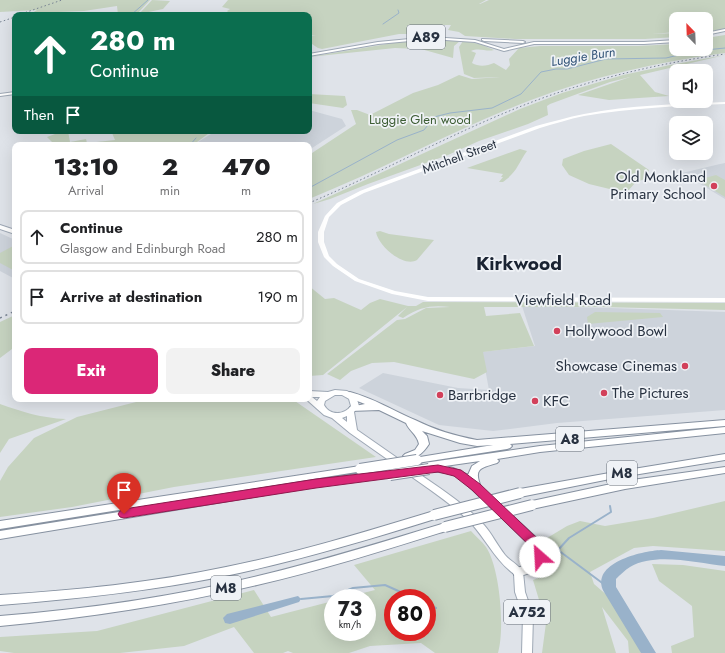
<!DOCTYPE html>
<style>
body{margin:0;font-family:Jost,sans-serif;background:#f2f2f2;color:#202124;height:100vh;display:flex;flex-direction:column;font-size:15px;white-space:nowrap}
*{box-sizing:border-box;margin:0}
p{font-size:13px;color:#757577}
.icon{flex:none;width:22px;height:22px;fill:none;stroke:currentColor;stroke-width:2;stroke-linecap:round;stroke-linejoin:round}
.map{position:relative;flex:1;overflow:hidden}
.drawer{position:absolute;left:12px;top:142px;width:300px;height:260px;display:flex;flex-direction:column;background:#fff;border-radius:8px;box-shadow:0 4px 16px #0002}
.drawer>*{flex:none}
.top-card{position:absolute;left:12px;top:12px;width:300px;height:122px;border-radius:8px;box-shadow:0 4px 16px #0002;background:#0b6e4f;color:#fff;overflow:hidden}
.needle{width:26px;rotate:337deg}
.tools{position:absolute;left:669px;top:12px;display:grid;gap:8px}
.tools a{display:grid;place-items:center;width:44px;height:44px;border-radius:8px;background:#fff;box-shadow:0 4px 16px #0002;font-size:20px}
.speed{position:absolute;left:324px;top:589px;display:flex;gap:8px;font-size:20px;font-weight:700;text-align:center}
.speed>*{display:grid;place-content:center;width:52px;height:52px;border-radius:50%;background:#fff;box-shadow:0 4px 16px #0002;line-height:1}
.speed small{font-size:10px;font-weight:400}
.speed .limit{border:6px solid #d22;background:#fff;color:#111}
.pin{position:absolute;display:grid;place-items:center;width:34px;height:34px;color:#fff;margin:-41px -17px;border-radius:50% 50% 50% 0;rotate:-45deg;box-shadow:0 0 4px #0007}
.pin .icon{rotate:45deg}
.me{position:absolute;width:44px;margin:-22px;rotate:334deg;stroke-linejoin:round;filter:drop-shadow(0 0 3px #0008)}
.turn{display:flex;align-items:center;gap:14px;height:84px;padding:0 12px;font-size:18px}
.turn .icon{width:52px;height:52px;stroke-width:2.5}
.turn b{display:block;font-size:28px;line-height:34px}
.then{display:flex;align-items:center;height:38px;padding:0 12px;background:#0003;gap:8px;font-size:15px}
.eta{display:flex;justify-content:space-evenly;align-items:center;height:68px;text-align:center}
.eta b{font-size:24px;font-weight:800;line-height:28px}
.button{display:flex;gap:8px;margin-top:auto;padding:8px 12px}
.button a{flex:1;height:46px;border-radius:8px;background:#db2777;color:#fff;font-size:16px;font-weight:800;line-height:46px;text-align:center}
.button a+a{background:#f2f2f2;color:#202124}
ul{padding:0;list-style:none}
li{display:flex;align-items:center;gap:12px;height:54px;margin:0 8px 6px;padding:0 4px;border:2px solid #e0e0e0;border-radius:8px}
li div{flex:1}
li b{display:block;font-size:15px}
li em{font-style:normal}
.map>svg:first-child{display:block}
.built{fill:#cdd3db}
.green{fill:#c6d3c0;fill-rule:evenodd}
.water{fill:#99b2ca}
.lines{fill:none;stroke-linecap:round;stroke-linejoin:round}
.stream-far1{stroke:#99b2ca;stroke-width:1}
.stream{stroke:#99b2ca;stroke-width:2}
.river{fill:#99b2ca;fill-rule:evenodd}
.primary-casing{stroke:#9ea8b5;stroke-width:2}
.highway-casing{stroke:#8691a0;stroke-width:2}
.secondary{fill:#fff;fill-rule:evenodd}
.primary{fill:#fff;fill-rule:evenodd}
.highway{fill:#fff;fill-rule:evenodd}
.rail-far1{stroke:#788393;stroke-width:1;stroke-dasharray:1.5 2.5;stroke-linecap:butt}
.rail{stroke:#788393;stroke-width:1.5;stroke-dasharray:2 4;stroke-linecap:butt}
.highway-bridge-casing{stroke:#8691a0;stroke-width:12;stroke-linecap:butt}
.highway-bridge{stroke:#fff;stroke-width:10}
.route{fill:#db2777;stroke:#8e194d}
.poi-dot{fill:#d2405a;stroke:#eff2f6;stroke-width:1.5}
.labels{text-anchor:middle;stroke-width:3.5;stroke-linejoin:round;paint-order:stroke}
.far-water-label{font-size:13px;font-style:italic;fill:#305276;stroke:#eff2f6}
.far-park-label{font-size:13px;fill:#3d5d34;stroke:#eff2f6}
.far-street-label{font-size:13px;fill:#283241;stroke:#eff2f6}
.shield{fill:#eff2f6;stroke:#646c77;stroke-width:1}
.shield-label{font-size:14px;font-weight:bold;fill:#283241}
.poi-label{font-size:15px;fill:#283241;stroke:#eff2f6;text-anchor:start}
.street-label{font-size:15px;fill:#283241;stroke:#eff2f6}
.district-label{font-size:19px;font-weight:bold;fill:#1a2332;stroke:#eff2f6}
</style>
<div class="map">
<svg width="725" height="653" viewBox="0 0 725 653">
<rect width="100%" height="100%" fill="#dfe3e9"/>
<path class="built" d="M309 110 342 119 346 126 309 150V145H193L216 131H309Z
M725 163V199L682 173 720 164Z
M0 233 15 240V279L0 271Z
M522 306 611 308 725 312V410L557 423 493 431 439 425 359 388 383 373 458 388 489 390 482 352 535 346Z"/>
<path class="green" d="M0 0H150L136 15H118L117 6 84 11 32 13 37 10 0 12Z
M152 0 170 1 163 9 139 14Z
M228 0H486L479 4H480L489 0H725V29L706 32V30L711 29H706V19H676V32L652 34 676 33V37L645 39H515L465 36 459 32 448 30 451 25H433L423 27V34H399L322 49 318 48 309 42V36L316 35H309V15H231L227 11 230 9 222 7Z
M725 35V53C658 62 594 76 531 100 455 129 384 169 309 199V155L356 124 351 110H357L370 115 413 93 438 85 459 75 472 79 500 77 474 78 464 74 459 47 463 41 480 44 494 50C486 52 479 47 471 51L476 53 472 63C479 67 487 66 494 63L506 70 510 65 509 59 519 48 540 46H638L676 44V49H706V38Z
M418 40 460 41 454 46 453 58 421 49 395 48 309 57 393 43Z
M725 55 640 75 655 92 669 96 609 100 578 95 630 77 610 82 550 104 547 106 548 115 528 124 479 141 448 155 368 184 330 199 313 204 520 109 562 93 623 75 670 65Z
M309 94 345 96 347 105 343 108 309 103Z
M63 131H68L70 142 86 139 87 143 115 140 112 133 118 131H212L193 145H55L47 137Z
M611 144 649 170 645 179 636 182 626 193 589 184 569 175 562 165 563 159 584 151Z
M520 149 527 151C517 165 518 171 503 182H499L503 177H501L503 174 467 168Z
M716 175 725 180V197L697 180Z
M380 231 389 234 434 240 417 260C404 268 378 246 376 232Z
M15 245V271L0 263V253Z
M309 286 325 299 334 298 361 310 370 303 380 299 408 306H416L423 302 725 303V310L602 307H477H484L486 316 520 313 534 346 483 352 487 372 474 379 394 362 372 363 351 371 340 380 327 374 397 320 405 319 426 308 450 307C431 305 420 307 403 318L398 316 407 307 323 375 309 376Z
M595 312 660 313 663 317 588 324 587 317Z
M15 315V350L12 349 0 358V322Z
M162 399H292L376 457 174 487 72 507 0 517V481L8 467 34 438 77 417 136 402H153Z
M0 404C23 412 41 418 66 419L9 439 0 453Z
M725 501V551L653 546 634 548 590 572 594 584 616 603 635 636 641 653H629L628 641 602 607 616 653H542L546 623 533 580 551 573 552 547 547 538 567 526 580 521 605 526 653 518Z
M471 531C475 536 482 541 486 547 500 568 505 629 498 653H435L421 643 370 646 349 653H293L288 651 283 653H254L234 627 184 646 120 653H14L0 651V637L97 631 254 590 271 617 333 601V632H367V598H343L375 590 354 565ZM393 598H427V632H393Z
M652 564 683 565 725 571V653H672L671 646 694 637 692 606 659 581Z"/>
<path class="water" d="M298 596 301 599 299 602 230 624 225 623 223 618 227 614Z"/>
<g class="lines">
<path class="stream-far1" d="M131 15 148 0
M383 24 399 13 398 10
M190 145 196 138
M309 188 397 140 424 130 434 117 450 113 492 108 521 94 541 72 556 69H567L606 59 666 58 696 51 725 48"/>
<path class="stream" d="M609 588 558 550 569 538 611 512 610 506
M301 599 333 596 353 588 385 585 414 598
M427 604 436 608"/>
<path class="river" d="M661 550 725 556V566C697 563 655 552 630 567 625 570 620 575 616 579V587L656 653H641L604 592C589 563 642 551 661 550Z"/>
<g class="primary-casing">
<path id="primary" d="M725 29V31L706 35V33Z
M431 37 475 40 504 49 534 42H644L676 40V42L644 44H534L504 51 475 42 431 39 378 44 309 56V54L378 42Z
M482 39 523 41 525 42 523 43 484 41 482 40Z
M15 92V94L0 96V94Z
M0 225 15 230V234L0 229Z
M335 390 347 391 356 396 359 406 354 412 357 430 403 462 404 464 403 466H397L350 433 332 418 324 415 306 399H309V391L328 392ZM335 395H342L349 399 351 406C344 415 330 416 324 405L325 401ZM312 397H320L317 401ZM347 416V422L342 418Z
M408 467 411 468C436 486 463 502 484 525 492 534 497 545 505 555 510 561 519 565 523 572L525 592 533 615 532 653H522L523 615 515 592 514 574C495 560 486 539 470 522 451 503 427 488 405 472L404 470 405 468Z"/>
</g>
<g class="highway-casing">
<path id="highway" d="M350 392C373 398 394 411 415 420 435 430 455 436 477 440L725 420V426L510 444 512 446 510 448 507 449 417 463 414 462 412 460 414 458 493 445 477 446 460 443 422 431 427 436 429 444C424 452 415 461 405 458L403 456 405 454 415 450 419 444C417 434 409 431 406 423L379 410 350 411 349 409 350 407 365 404 347 397 346 395 347 393Z
M725 427V433L540 452 497 459 499 461 497 463C481 468 473 468 481 487L540 541 545 552C544 556 544 562 542 565 538 572 521 577 514 575L513 572 514 569 529 564 533 561 535 552 532 547 460 478 449 473 428 471 426 469 421 468 419 466 421 464 424 463 540 446ZM480 461 472 466 468 475 453 468 445 466Z
M725 454V460L615 478 520 497 517 496 515 493 517 490 520 489 615 472Z
M360 466 363 467 365 469 363 471 0 529V521Z
M725 467V473L625 489 532 509 528 508 527 505 528 502 532 501 625 481Z
M388 469 391 470 393 472 391 474 0 539V531Z
M434 511 438 512 439 515 438 518C368 540 297 561 225 576 151 591 75 599 0 605V595C76 590 151 583 226 567 296 553 365 532 434 511Z
M445 523 449 524 450 527 449 530C385 550 322 570 257 585 172 605 86 618 0 626V616C87 609 173 597 258 576 321 561 383 542 445 523Z"/>
</g>
<path class="secondary" d="M725 102V104C678 106 631 108 584 116 569 119 554 124 540 128L364 193 341 205 329 217 324 232V242L329 256 337 264 359 279 395 291 428 297 725 298V302L428 301 392 294 355 281 333 266 324 257 318 242V232L325 216 337 203 360 191 378 184 536 126C552 122 568 117 584 114 630 105 678 104 725 102Z"/>
<use href="#primary" class="primary"/>
<use href="#highway" class="highway"/>
<path class="rail-far1" d="M18 15 62 0
M0 22 15 17
M309 203C387 170 461 128 540 99 600 77 662 63 725 54"/>
<path class="rail" d="M0 318 15 311"/>
<g class="highway-bridge-casing">
<path id="highway-bridge" d="M360 469 417 460
M390 475 429 469
M434 515 520 493
M445 527 532 505"/>
</g>
<use href="#highway-bridge" class="highway-bridge"/>
</g>
<path class="route" d="M438 465 461 470 480 484 540 541 546 552 544 560 540 562 535 560 532 548 472 490 454 476 438 472 316 488 124 518 120 517 118 514 120 511 124 509 316 479Z"/>
<g class="poi-dot">
<circle cx="714" cy="186" r="4"/>
<circle cx="557" cy="331" r="4"/>
<circle cx="685" cy="366" r="4"/>
<circle cx="604" cy="393" r="4"/>
<circle cx="440" cy="395" r="4"/>
<circle cx="535" cy="401" r="4"/>
</g>
<g class="labels">
<g class="far-water-label">
<text transform="translate(583 56) rotate(-9)" y="5">Luggie Burn</text>
</g>
<g class="far-park-label">
<text x="420" y="124">Luggie Glen wood</text>
</g>
<g class="far-street-label">
<text transform="translate(459 156) rotate(-20)" y="5">Mitchell Street</text>
</g>
<g class="shield">
<rect x="407" y="25" width="38" height="24" rx="3"/>
<rect x="556" y="427" width="28" height="24" rx="3"/>
<rect x="607" y="461" width="30" height="24" rx="3"/>
<rect x="211" y="576" width="30" height="24" rx="3"/>
<rect x="504" y="600" width="46" height="24" rx="3"/>
</g>
<g class="shield-label">
<text x="426" y="42">A89</text>
<text x="570" y="444">A8</text>
<text x="622" y="478">M8</text>
<text x="226" y="593">M8</text>
<text x="527" y="617">A752</text>
</g>
<g class="poi-label">
<text x="706" y="182" text-anchor="end">Old Monkland<tspan x="706" dy="17">Primary School</tspan></text>
<text x="565" y="336">Hollywood Bowl</text>
<text x="677" y="371" text-anchor="end">Showcase Cinemas</text>
<text x="612" y="398">The Pictures</text>
<text x="448" y="400">Barrbridge</text>
<text x="543" y="406">KFC</text>
</g>
<g class="street-label">
<text x="563" y="305">Viewfield Road</text>
</g>
<g class="district-label">
<text x="519" y="270">Kirkwood</text>
</g>
</g>
</svg>
<div class="tools">
<a><svg class="needle" viewBox="-14 -14 28 28"><path d="M0-13l5 13h-10z" fill="#e53935"/><path d="M0 13l5-13h-10z" fill="#757577"/></svg></a>
<a><svg class="icon" aria-label="sound" viewBox="0 0 24 24"><path d="M4 9h4l5-4v14l-5-4H4zM17 9q2 3 0 6"/></svg></a>
<a><svg class="icon" aria-label="layers" viewBox="0 0 24 24"><path d="M12 4l9 5-9 5-9-5zM3 14l9 5 9-5"/></svg></a>
</div>
<div class="speed"><div>73<small>km/h</small></div><div class="limit">80</div></div>
<div class="pin" style="left:124px;top:514px;background:#d93025"><svg class="icon" aria-label="arrive" viewBox="0 0 24 24"><path d="M6 21V4h12l-3 4 3 4H6"/></svg></div>
<svg class="me" style="left:540px;top:557px" viewBox="-20 -20 40 40"><circle r="19" fill="#fff"/><path d="M0-13L10 11 0 6-10 11z" fill="#db2777"/></svg>
<div class="top-card">
<div class="turn"><svg class="icon" aria-label="ahead" viewBox="0 0 24 24"><path d="M12 20V5M6 11l6-6 6 6"/></svg><div><b>280 m</b>Continue</div></div>
<div class="then">Then<svg class="icon" aria-label="arrive" viewBox="0 0 24 24"><path d="M6 21V4h12l-3 4 3 4H6"/></svg></div>
</div>
<section class="drawer">
<div class="eta">
<div><b>13:10</b><p>Arrival</p></div>
<div><b>2</b><p>min</p></div>
<div><b>470</b><p>m</p></div>
</div>
<ul>
<li><svg class="icon" aria-label="ahead" viewBox="0 0 24 24"><path d="M12 20V5M6 11l6-6 6 6"/></svg><div><b>Continue</b><p>Glasgow and Edinburgh Road</p></div><em>280 m</em></li>
<li><svg class="icon" aria-label="arrive" viewBox="0 0 24 24"><path d="M6 21V4h12l-3 4 3 4H6"/></svg><div><b>Arrive at destination</b></div><em>190 m</em></li>
</ul>
<div class="button"><a>Exit</a><a>Share</a></div>
</section>
</div>
